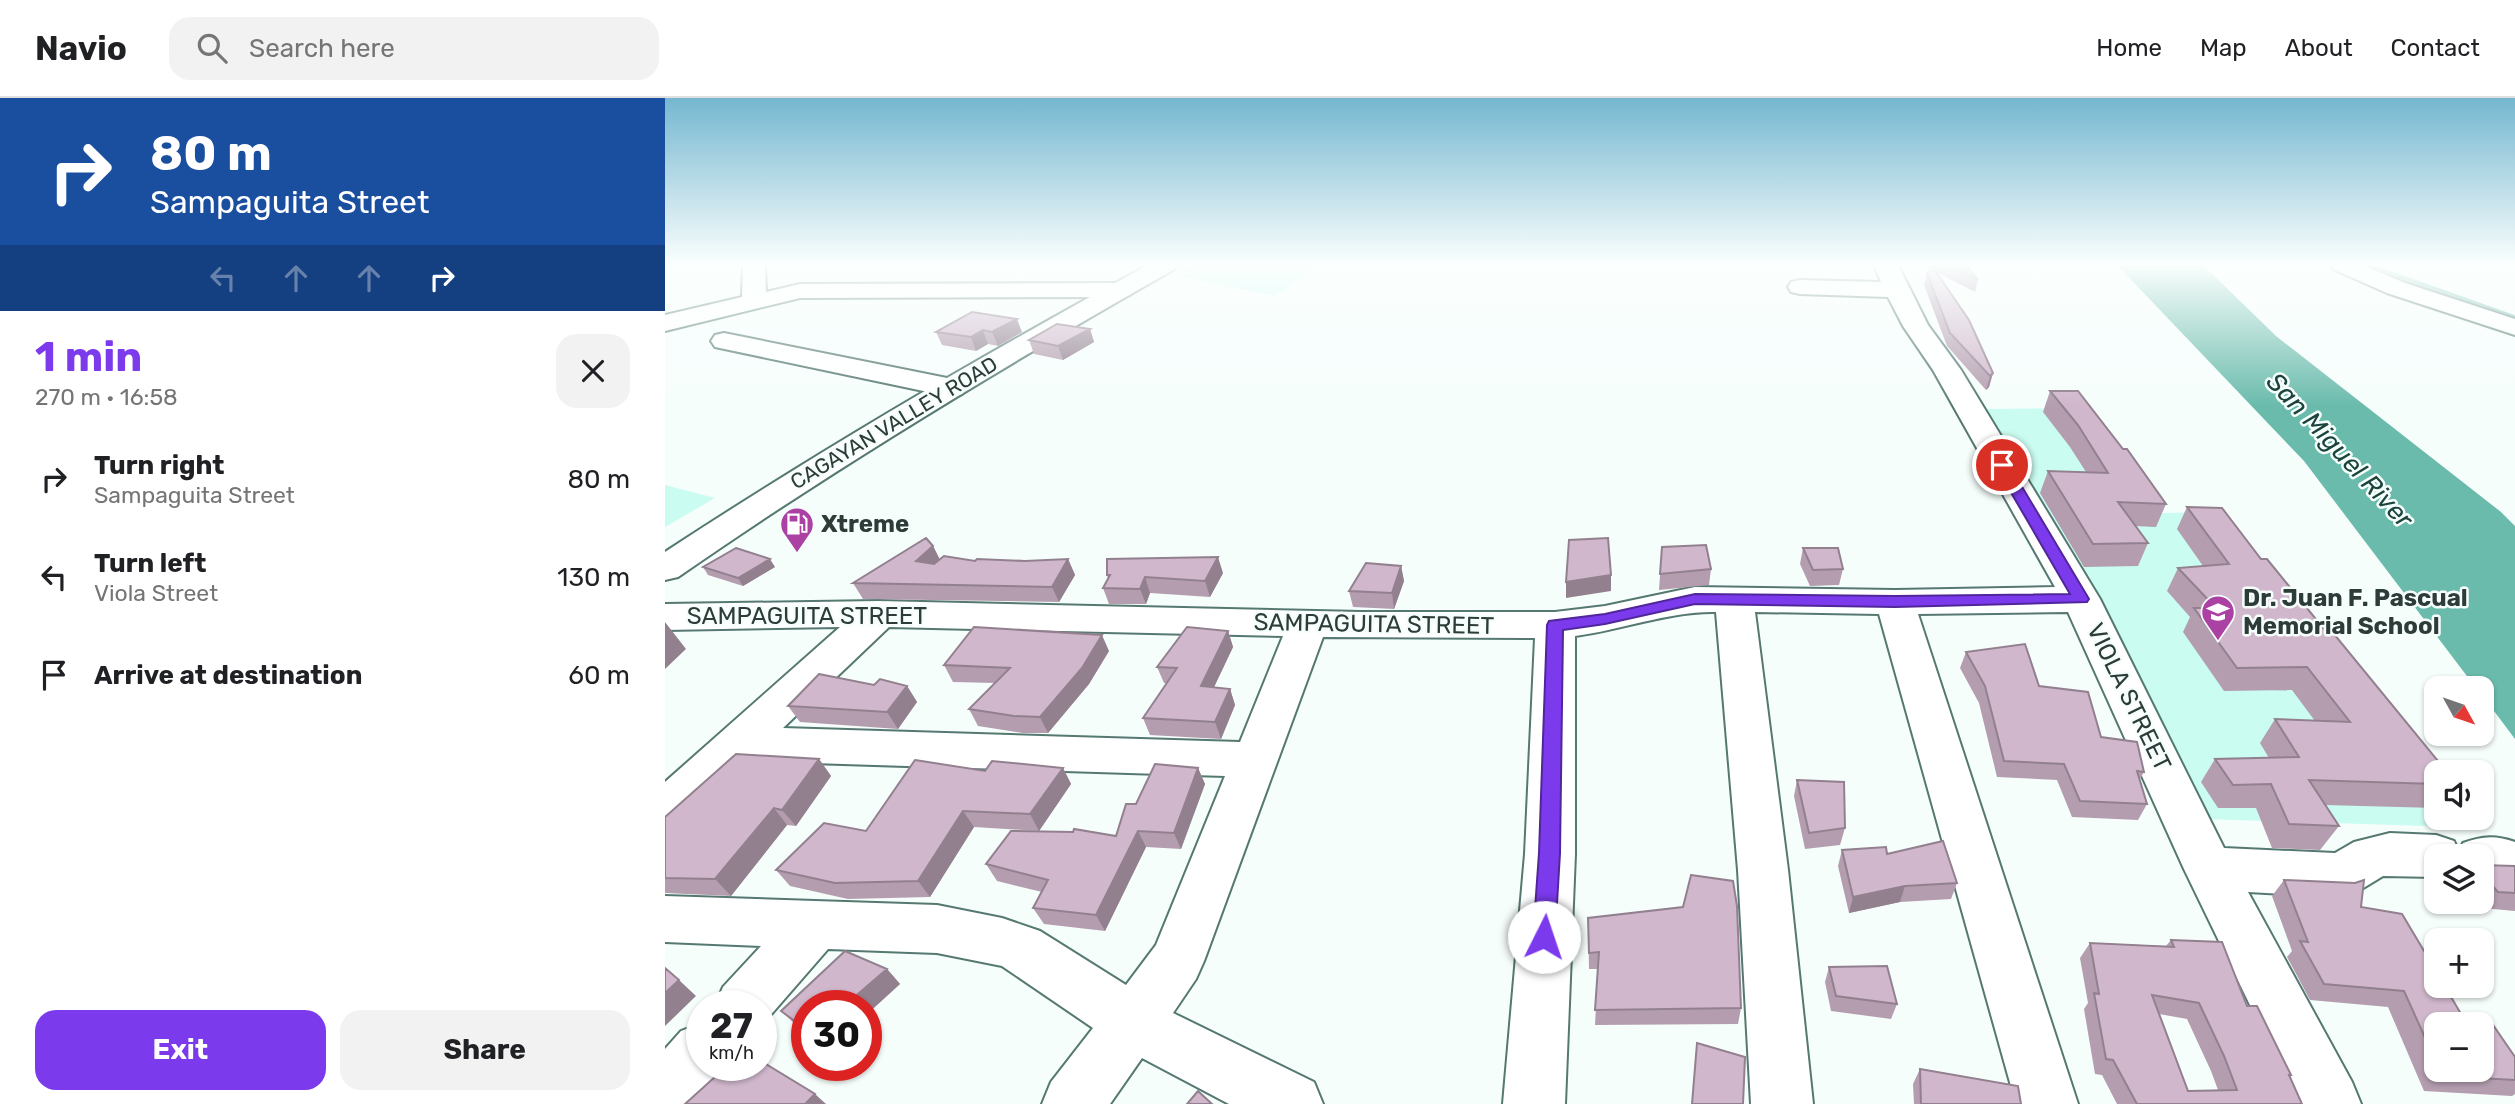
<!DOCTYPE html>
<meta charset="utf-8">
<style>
body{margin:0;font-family:Rubik,sans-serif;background:#f2f2f2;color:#202124;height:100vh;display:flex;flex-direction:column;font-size:26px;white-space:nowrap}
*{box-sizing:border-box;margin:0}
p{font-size:23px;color:#757577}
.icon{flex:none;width:38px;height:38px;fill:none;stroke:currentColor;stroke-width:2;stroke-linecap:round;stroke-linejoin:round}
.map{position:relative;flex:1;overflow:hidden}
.drawer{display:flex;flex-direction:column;background:#fff;width:665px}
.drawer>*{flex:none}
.top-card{background:#1a4fa0;color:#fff;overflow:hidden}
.needle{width:46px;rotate:130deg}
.buttons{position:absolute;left:1759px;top:578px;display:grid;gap:14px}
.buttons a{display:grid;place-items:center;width:70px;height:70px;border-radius:14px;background:#fff;box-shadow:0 2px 5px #0004;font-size:35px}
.speed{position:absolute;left:21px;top:892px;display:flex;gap:14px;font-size:35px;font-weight:700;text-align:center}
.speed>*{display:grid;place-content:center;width:91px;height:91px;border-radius:50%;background:#fff;box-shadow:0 2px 5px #0004;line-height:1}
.speed small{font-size:18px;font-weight:400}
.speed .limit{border:10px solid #d22;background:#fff;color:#111}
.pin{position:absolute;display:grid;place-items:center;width:60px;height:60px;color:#fff;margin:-30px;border:4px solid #fff;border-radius:50%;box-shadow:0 2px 7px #0007}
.me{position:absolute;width:77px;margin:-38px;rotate:4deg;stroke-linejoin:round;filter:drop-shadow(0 0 5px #0008)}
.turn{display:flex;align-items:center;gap:24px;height:147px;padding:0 35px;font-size:32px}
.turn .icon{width:91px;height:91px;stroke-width:2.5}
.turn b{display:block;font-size:49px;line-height:60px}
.lanes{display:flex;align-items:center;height:66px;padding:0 35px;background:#0003;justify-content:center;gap:35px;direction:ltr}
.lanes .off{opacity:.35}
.round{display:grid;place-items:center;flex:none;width:74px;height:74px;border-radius:21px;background:#f2f2f2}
.head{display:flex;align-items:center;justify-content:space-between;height:119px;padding:0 35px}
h1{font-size:42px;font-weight:700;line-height:52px;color:#7c3aed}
.button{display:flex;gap:14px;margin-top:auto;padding:14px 35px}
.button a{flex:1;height:80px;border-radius:21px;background:#7c3aed;color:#fff;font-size:28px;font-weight:700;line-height:80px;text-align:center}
.button a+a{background:#f2f2f2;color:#202124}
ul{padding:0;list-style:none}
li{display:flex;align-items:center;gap:21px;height:98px;padding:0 35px}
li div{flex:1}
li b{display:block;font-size:26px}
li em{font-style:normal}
header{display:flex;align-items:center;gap:42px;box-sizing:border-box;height:98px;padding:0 35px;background:#fff;border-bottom:2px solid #e0e0e0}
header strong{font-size:33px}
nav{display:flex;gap:38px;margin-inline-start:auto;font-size:24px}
.search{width:490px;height:63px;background:#f2f2f2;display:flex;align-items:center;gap:18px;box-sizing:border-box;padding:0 24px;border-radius:21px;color:#757577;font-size:26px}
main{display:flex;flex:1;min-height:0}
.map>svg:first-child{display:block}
.built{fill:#cbfcf1}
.water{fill:#6abbac}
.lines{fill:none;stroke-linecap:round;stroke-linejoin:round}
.stream{stroke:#6abbac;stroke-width:5}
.minor-casing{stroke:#557871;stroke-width:4}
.highway-casing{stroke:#557871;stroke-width:4}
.minor{fill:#fff;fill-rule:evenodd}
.highway{fill:#fff;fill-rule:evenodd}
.wall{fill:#b39daf;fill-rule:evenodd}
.shaded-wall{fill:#92808f}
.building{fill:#d0b7cc;stroke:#92808f;stroke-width:2;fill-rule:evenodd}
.route{fill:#7c3aed;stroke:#51269a;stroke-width:2}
.labels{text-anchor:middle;stroke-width:5;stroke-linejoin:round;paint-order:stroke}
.far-street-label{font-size:21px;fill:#2d3c39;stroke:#f6fefc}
.poi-label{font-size:24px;font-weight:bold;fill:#2d3c39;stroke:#f6fefc;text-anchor:start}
.street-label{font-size:24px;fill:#2d3c39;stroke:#f6fefc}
.water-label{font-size:26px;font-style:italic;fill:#1c433c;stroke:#f6fefc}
</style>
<header>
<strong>Navio</strong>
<div class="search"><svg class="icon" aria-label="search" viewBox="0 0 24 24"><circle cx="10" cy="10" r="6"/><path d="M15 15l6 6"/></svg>Search here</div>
<nav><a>Home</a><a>Map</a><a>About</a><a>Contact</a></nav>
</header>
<main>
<section class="drawer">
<div class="top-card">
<div class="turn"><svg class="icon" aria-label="right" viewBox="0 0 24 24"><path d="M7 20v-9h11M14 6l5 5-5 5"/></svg><div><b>80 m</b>Sampaguita Street</div></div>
<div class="lanes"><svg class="icon off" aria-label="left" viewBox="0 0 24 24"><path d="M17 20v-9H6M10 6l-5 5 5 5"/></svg><svg class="icon off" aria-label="ahead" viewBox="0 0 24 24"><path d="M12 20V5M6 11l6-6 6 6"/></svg><svg class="icon off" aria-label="ahead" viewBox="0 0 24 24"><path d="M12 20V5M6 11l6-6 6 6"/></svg><svg class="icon" aria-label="right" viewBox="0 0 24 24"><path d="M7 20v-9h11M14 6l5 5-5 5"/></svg></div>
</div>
<div class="head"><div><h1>1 min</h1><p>270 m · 16:58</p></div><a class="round"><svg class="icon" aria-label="close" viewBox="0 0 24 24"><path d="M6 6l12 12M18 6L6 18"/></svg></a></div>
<ul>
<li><svg class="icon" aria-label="right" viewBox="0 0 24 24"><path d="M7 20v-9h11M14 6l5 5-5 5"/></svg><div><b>Turn right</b><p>Sampaguita Street</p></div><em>80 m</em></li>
<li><svg class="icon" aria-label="left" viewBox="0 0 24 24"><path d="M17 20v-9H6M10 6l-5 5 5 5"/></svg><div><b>Turn left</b><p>Viola Street</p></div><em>130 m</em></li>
<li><svg class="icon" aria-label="arrive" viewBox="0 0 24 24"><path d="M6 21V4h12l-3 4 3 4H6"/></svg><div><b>Arrive at destination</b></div><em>60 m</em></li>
</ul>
<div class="button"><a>Exit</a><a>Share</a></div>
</section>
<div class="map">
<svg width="1850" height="1006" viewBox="0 0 1850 1006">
<rect width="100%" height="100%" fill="#f6fefc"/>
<path class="built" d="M524 167H657L610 198 509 177Z
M1415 310 1497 415 1552 414 1771 674V719H1812L1821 730 1539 721 1317 311Z
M0 387 50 400 0 429Z"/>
<path class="water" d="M1452 167H1538L1611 238 1836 414 1850 428V641L1817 597 1816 590H1811L1639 363Z"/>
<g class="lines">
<path class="stream" d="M1702 167 1850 220"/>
<g class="minor-casing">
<path id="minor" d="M78 167H100L101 194 135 186 456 185 465 187 468 192 465 197 456 199 135 200 0 233V217L77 199Z
M1209 167H1233L1263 227 1296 272 1435 501 1559 750 1670 755 1689 744 1725 735 1771 737 1789 743 1794 754 1798 745C1817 738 1831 737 1850 744V776L1835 781H1816V758H1771V779L1718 778 1695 792 1677 799 1583 794 1687 984 1696 1006H1633L1519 771 1403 514 1253 516 1413 1006H1351L1214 516 1090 514 1123 772 1148 1006H1086L1073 772 1051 514C1004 513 957 532 910 538V756L900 1006H838L860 756 870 540 658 539 539 863 531 881 508 915 649 984 658 1006H564L477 960 445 1006H377L386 984 428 930 337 868 272 855 163 851 96 928V908H50L58 889 96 848 0 844V798L272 807 337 820 375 833 461 887 491 847 560 678 83 663 17 727 0 732V684L175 529 0 532V506L214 503 696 514H890L940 508 1030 489 1230 492 1390 489 1268 272 1238 228 1223 199 1135 196 1126 194 1123 189 1126 184 1135 182 1216 184ZM224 529 618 538 575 644 118 630Z
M1666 167H1698L1740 185 1850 221V237L1722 195 1670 172Z
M59 235 287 281 297 284 301 290 297 296 287 299 50 249 46 243 50 237Z
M37 925V968H61L31 1006H0V951L16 933Z"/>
</g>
<g class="highway-casing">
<path id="highway" d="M483 167H512L508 172C339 268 173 368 13 479L0 482V454C157 351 318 257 483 167Z"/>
</g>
<use href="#minor" class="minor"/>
<use href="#highway" class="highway"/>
</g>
<path class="wall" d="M1257 167H1301L1313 182 1310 194 1271 174 1328 275 1324 289 1321 292 1282 248 1259 187 1262 175 1267 172Z
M307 214 357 234 333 248 323 246 311 253 277 247 271 234Z
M425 231 429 244 398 262 369 256 364 242Z
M1385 293 1501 406 1491 429 1470 428 1483 445 1473 468 1419 469 1375 395 1383 373 1421 374 1405 349 1378 314Z
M1522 409 1596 461 1771 674V710L1660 707 1674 728 1655 752 1607 750 1591 710H1553L1536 684 1550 661 1604 660 1595 645 1610 621 1650 623 1627 592 1559 593 1518 534 1525 519 1502 493 1513 470 1538 468 1512 431Z
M268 448 275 462 310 463H360L403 461 410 477 394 504 198 501 188 485Z
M997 449 1046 471 1044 487 994 492Z
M1138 450 1178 471 1174 487 1145 488 1135 466Z
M736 468 739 483 729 511 688 509 684 493Z
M38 469H110L78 488 43 477Z
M558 475 545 499 485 495 481 506H444L438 490 443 481 442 477Z
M563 533 568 549 549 589 565 591 570 607 556 641 485 637 478 620 502 585H499L492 569Z
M444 553 424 586 383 635H358L313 628 304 611 330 585 288 584 279 567Z
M1301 554 1374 588 1479 674 1475 681 1482 706 1473 722 1407 719 1392 682 1332 679 1314 605 1295 570Z
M209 587 242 588 252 604 233 631 135 624 123 608Z
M154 661 166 678 131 728 122 727 66 798 0 795V719Z
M398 670 406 686 374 733 309 729 265 799 183 801 125 788 111 772 201 733 320 673Z
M533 670 540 686 516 751 481 749 440 833 379 826 368 810 377 794 332 783 321 766 451 738 471 706Z
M1132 682 1180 730 1175 747 1140 751 1129 698Z
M1177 752 1222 756 1292 785 1286 801 1235 804 1184 815 1173 768Z
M1816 767 1850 768V813L1817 810 1811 803H1816Z
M1619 782 1696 809 1799 921 1850 959V996L1847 998 1759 993 1723 909 1645 902 1622 859 1627 853 1607 798ZM1771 926 1816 971H1771Z
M1018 809 1076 910 1073 926 930 927 933 871H924L923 820Z
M1506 842 1582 908 1626 977 1625 978 1637 1006H1452L1437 977 1430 976 1419 911 1423 905 1415 860 1425 845 1501 848ZM1494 916 1522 921 1546 973 1553 992 1523 993Z
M1164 869 1232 906 1226 921 1166 913 1160 884Z
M222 871 235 886 201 917V908H142V936L132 928 116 913Z
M1255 971 1356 1006H1249L1248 986Z"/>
<path class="shaded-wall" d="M352 221 357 234 333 248 327 234Z
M425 231 429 244 398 262 393 248Z
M318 232 323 246 311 253 306 239Z
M1328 275 1324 289 1321 292 1325 278Z
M268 448 276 464 260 479 251 463Z
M553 459 558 475 545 499 540 483Z
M105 461 110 469 78 488 73 480Z
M403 461 410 477 394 504 387 489Z
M736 468 739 483 729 511 727 495Z
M946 477V493L901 500V484Z
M480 479 485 495 481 506 475 491Z
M0 524 21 551 0 571Z
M563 533 568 549 542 604 536 588Z
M437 537 444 553 424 586 383 635 375 619Z
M242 588 252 604 233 631 222 614Z
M565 591 570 607 556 641 550 624Z
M154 661 166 678 131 728 117 712Z
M398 670 406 686 374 733 365 716Z
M533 670 540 686 516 751 509 735Z
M109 710 122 727 66 798 50 781Z
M298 713 309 729 265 799 253 783Z
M473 733 481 749 440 833 431 817Z
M1240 788 1235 804 1184 815 1188 799Z
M222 871 235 886 201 917V908H179Z
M14 882 31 898 0 928V895Z
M150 996 161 1006H140Z"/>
<path class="building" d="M1284 167H1301L1313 182Z
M1269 171 1304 222 1328 275 1325 278 1285 235 1262 175Z
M307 214 352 221 327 234 318 232 306 239 271 234Z
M392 226 425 231 393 248 364 242Z
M1385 293H1413L1458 351H1462L1501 406 1453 404 1483 445 1428 446 1383 373 1443 375 1413 327Z
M1522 409 1557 410 1596 461H1602L1663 536H1669L1782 674H1771V686L1644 682 1674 728 1624 726 1606 686 1568 687 1550 661 1634 659 1610 621 1685 624 1642 569 1572 570 1529 510H1551L1513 470 1564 466Z
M261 440 268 448 251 463 269 466 279 458 310 463 312 461 360 463 403 461 387 489 188 485Z
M943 440 946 477 901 484 904 442Z
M1041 447 1046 471 995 476 997 449Z
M71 450 105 461 73 480 38 469Z
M1138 450H1173L1178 471 1148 472Z
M553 459 540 483 480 479 475 491 438 490 445 477H442V461Z
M701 465 736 468 727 495 684 493Z
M309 529 437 537 417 570 375 619 349 618 304 611 345 570 279 567Z
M522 529 563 533 536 588 565 591 550 624 478 620 512 570 492 569Z
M1360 546 1374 588 1423 594 1436 639 1472 644 1479 674 1472 673 1482 706 1415 703 1399 666 1339 663 1320 588 1301 554Z
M154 576 209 587 215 581 242 588 222 614 123 608Z
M71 656 154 661 117 712 109 710 50 781 0 780V719Z
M250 662 320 673 327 663 398 670 365 716 298 713 253 783 170 785 111 772 159 725 201 733Z
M490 666 533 670 509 735 473 733 431 817 368 810 383 782 321 766 346 733 408 734 409 731 451 738 461 706H471Z
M1132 682 1179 684 1180 730 1144 735Z
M1278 743 1292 785 1240 788 1188 799 1177 752 1221 749 1222 756Z
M1816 767 1850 768V795L1833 794 1816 775Z
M1026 777 1068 783 1072 808 1076 910 930 912 934 854 924 855 923 820 1018 809Z
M1619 782 1690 785 1699 782 1696 809 1737 816 1771 873V887H1779L1799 921 1826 924 1850 959V982L1777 978 1774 971H1816V926H1771V964L1739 893 1659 886 1635 843 1643 844Z
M1506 842 1557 844 1582 908H1592L1626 977H1624L1637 1006H1472L1448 962 1441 961 1429 895 1434 896 1425 845 1509 849ZM1487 897 1534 905 1559 958 1572 992 1523 993Z
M180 853 222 871 179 908H142V932L116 913Z
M1222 868 1232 906 1171 898 1164 869Z
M0 870 14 882 0 895Z
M1032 945 1080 959 1078 1006H1027Z
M96 963 150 996 140 1006H20L62 968H96Z
M1255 971 1353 988 1356 1006H1256Z
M533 993 547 1006H522Z"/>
<linearGradient id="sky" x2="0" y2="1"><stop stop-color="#75b7d0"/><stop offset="0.54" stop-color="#fbfffe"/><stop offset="1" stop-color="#fbfffe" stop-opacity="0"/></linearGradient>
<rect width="1850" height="308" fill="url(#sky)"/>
<path class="route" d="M1337 363 1344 367 1424 501 1422 504 1230 509 1030 506 940 526 898 532 895 755 890 839 887 846 879 849 871 846 868 839 874 755 882 527 884 523 940 516 1030 496 1230 498 1405 496 1330 367Z"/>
<defs>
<g id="fuel-pin" transform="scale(1.75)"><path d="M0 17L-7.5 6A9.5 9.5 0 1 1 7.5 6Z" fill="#ab41a3" stroke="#f6fefc"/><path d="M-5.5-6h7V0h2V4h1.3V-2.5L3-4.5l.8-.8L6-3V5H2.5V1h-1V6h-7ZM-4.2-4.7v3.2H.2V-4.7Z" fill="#fff"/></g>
<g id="school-pin" transform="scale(1.75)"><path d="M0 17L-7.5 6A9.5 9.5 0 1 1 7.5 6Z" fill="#ab41a3" stroke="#f6fefc"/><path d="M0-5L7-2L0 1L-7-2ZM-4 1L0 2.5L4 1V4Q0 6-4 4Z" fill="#fff"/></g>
</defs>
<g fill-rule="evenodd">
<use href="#fuel-pin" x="132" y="426"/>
<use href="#school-pin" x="1553" y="514"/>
</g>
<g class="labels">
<g class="far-street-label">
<text transform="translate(229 325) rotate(-31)" y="7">CAGAYAN VALLEY ROAD</text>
</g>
<g class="poi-label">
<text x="156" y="434">Xtreme</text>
<text x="1578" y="508">Dr. Juan F. Pascual<tspan x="1578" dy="28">Memorial School</tspan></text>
</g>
<g class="street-label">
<text x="142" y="526">SAMPAGUITA STREET</text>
<text transform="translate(709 526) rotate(1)" y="8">SAMPAGUITA STREET</text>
<text transform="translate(1464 599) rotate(64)" y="8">VIOLA STREET</text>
</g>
<g class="water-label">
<text transform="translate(1675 352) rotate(47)" y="9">San Miguel River</text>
</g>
</g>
</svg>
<div class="buttons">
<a><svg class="needle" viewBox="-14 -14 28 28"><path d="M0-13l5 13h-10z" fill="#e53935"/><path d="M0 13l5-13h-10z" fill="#757577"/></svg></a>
<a><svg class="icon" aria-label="sound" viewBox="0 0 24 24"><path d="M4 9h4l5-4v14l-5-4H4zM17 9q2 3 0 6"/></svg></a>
<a><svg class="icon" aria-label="layers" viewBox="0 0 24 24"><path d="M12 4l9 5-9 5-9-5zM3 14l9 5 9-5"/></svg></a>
<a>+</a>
<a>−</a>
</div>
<div class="speed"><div>27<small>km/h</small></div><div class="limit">30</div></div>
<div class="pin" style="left:1337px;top:367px;background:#d93025"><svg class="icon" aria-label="arrive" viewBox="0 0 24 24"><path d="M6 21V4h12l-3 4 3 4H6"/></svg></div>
<svg class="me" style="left:879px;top:839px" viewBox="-20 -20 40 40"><circle r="19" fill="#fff"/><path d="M0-13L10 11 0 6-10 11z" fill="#7c3aed"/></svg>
</div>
</main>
